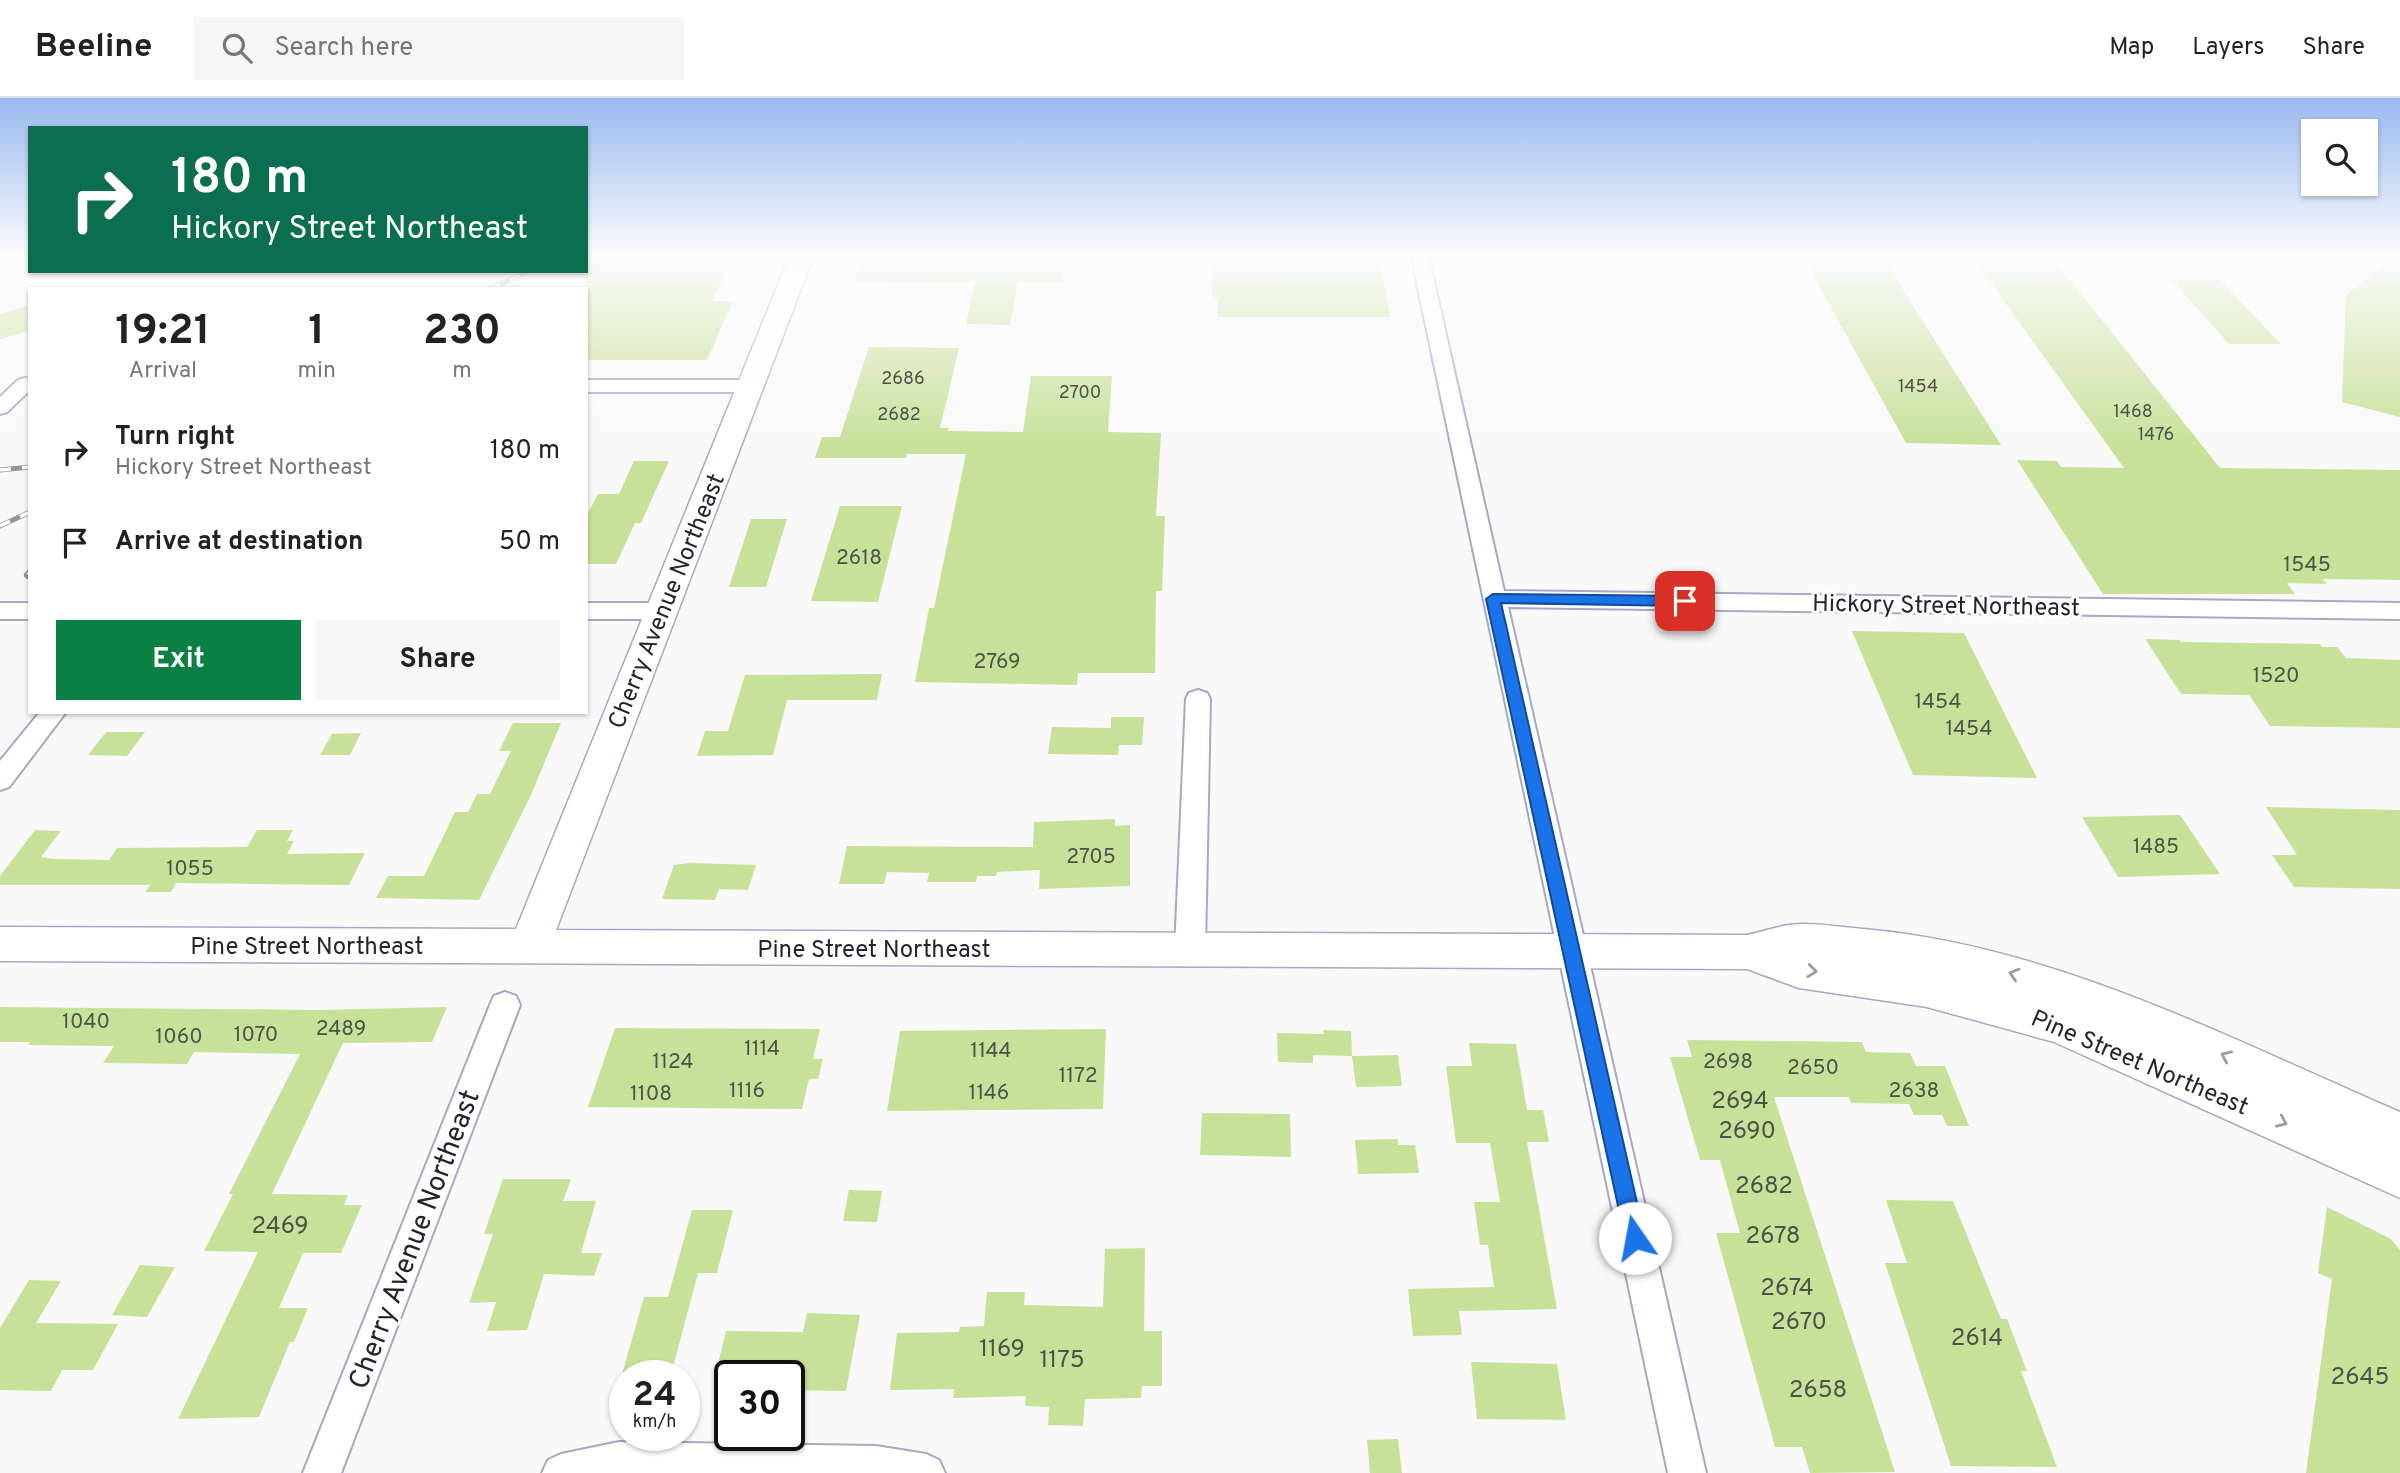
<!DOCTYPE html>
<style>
body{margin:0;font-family:Overpass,sans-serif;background:#f6f6f6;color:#222;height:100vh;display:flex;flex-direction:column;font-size:26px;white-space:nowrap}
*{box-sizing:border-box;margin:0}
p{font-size:23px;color:#767676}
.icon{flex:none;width:38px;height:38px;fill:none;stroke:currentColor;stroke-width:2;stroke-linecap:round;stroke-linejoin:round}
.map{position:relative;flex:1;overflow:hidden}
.details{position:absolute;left:28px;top:189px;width:560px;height:427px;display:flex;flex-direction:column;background:#fff;border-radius:0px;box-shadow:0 2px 5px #0004}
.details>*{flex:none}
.top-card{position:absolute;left:28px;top:28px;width:560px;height:147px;border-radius:0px;box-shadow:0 2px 5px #0004;background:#0b6e4f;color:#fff;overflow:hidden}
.tools{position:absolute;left:2301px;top:21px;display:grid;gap:14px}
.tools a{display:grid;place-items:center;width:77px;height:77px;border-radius:0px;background:#fff;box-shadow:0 2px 5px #0004;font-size:35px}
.speed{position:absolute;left:609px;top:1262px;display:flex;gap:14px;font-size:35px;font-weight:700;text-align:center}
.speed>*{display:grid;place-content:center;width:91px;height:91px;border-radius:50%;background:#fff;box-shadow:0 2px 5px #0004;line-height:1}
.speed small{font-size:18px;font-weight:400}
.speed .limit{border:4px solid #111;border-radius:10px;background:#fff;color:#111}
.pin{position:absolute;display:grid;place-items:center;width:60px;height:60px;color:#fff;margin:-30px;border-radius:14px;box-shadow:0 4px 10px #0006}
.me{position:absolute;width:77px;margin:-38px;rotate:348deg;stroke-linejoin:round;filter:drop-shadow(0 0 5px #0008)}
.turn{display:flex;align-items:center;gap:24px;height:147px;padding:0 28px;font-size:32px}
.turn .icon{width:91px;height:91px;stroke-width:2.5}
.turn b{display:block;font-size:49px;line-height:60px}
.eta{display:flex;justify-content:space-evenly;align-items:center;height:119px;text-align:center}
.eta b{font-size:42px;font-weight:700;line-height:49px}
.cta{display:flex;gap:14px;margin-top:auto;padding:14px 28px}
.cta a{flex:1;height:80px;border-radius:0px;background:#0b8043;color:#fff;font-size:28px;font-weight:700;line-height:80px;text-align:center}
.cta a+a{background:#f6f6f6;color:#222}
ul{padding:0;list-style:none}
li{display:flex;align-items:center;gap:21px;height:91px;padding:0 28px}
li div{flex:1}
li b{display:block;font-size:26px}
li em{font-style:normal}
header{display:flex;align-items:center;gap:42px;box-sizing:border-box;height:98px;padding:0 35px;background:#fff;border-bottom:2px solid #e0e0e0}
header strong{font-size:33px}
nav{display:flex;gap:38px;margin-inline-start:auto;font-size:24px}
.search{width:490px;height:63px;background:#f6f6f6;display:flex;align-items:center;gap:18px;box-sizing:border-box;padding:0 24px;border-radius:0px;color:#767676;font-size:26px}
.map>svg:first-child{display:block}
.building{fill:#c7e199}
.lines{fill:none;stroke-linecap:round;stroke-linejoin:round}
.minor-casing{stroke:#a7a7c8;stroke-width:4}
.secondary-casing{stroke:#a7a7c8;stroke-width:3}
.minor{fill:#fff;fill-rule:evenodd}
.secondary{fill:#fff;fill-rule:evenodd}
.rail-far1-casing{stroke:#94939a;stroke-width:5}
.rail-casing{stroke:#94939a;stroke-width:8}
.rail-far1{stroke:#fff;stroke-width:3.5;stroke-dasharray:11;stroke-linecap:butt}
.rail{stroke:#fff;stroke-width:5;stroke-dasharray:16;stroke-linecap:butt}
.oneway{stroke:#9c9ca2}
.route{fill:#1a73e8;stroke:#114b97;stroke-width:2}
.labels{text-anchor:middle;stroke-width:6;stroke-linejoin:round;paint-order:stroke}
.far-number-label{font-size:18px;fill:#4d524a}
.number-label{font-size:21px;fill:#4d524a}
.street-label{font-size:24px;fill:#242330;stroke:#fff}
.near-number-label{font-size:24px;fill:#4d524a}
.near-street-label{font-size:28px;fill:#242330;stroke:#fff}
</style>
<header>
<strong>Beeline</strong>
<div class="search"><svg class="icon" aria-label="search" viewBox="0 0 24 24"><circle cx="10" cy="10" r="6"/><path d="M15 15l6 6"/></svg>Search here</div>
<nav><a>Map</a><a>Layers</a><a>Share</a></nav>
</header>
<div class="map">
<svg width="2400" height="1375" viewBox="0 0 2400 1375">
<rect width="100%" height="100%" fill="#f9f9f9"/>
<path class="building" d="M606 157H655L646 174H726L712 203H733L707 262H586V167H600Z
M863 157H1066L1062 184H1018L1010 227 966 226 975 184 854 183Z
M1217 157H1379L1390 219H1218V201H1212L1213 161H1217Z
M1802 157H1881L2001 347 1906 345Z
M1971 157H2050L2220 370 2400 372V482L2323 481 2327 486 2287 485 2295 496H2103L2017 362 2057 363 2061 369 2124 370Z
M2398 157H2400V319L2342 304 2346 197Z
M2171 181 2220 182 2281 246H2229Z
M30 207V232L0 241V216Z
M869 249 959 250 940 330H949L948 333 1023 334 1031 278H1112L1108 334 1161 335 1156 418H1165L1162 493H1156L1155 575H1078L1077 587 915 584 929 510H934L966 356H907L906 360H815L822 339H840Z
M634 363H669L641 425H635L616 466H586V419L598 396H619Z
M840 408H902L878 504 811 503Z
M751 421H787L766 489H729Z
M1852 533 1964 535 2037 680 1913 677Z
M2145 541 2179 542 2181 544 2320 546 2322 549H2337L2346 560 2400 562V630L2270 628 2249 597 2181 596Z
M882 576 877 602H787L773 657 697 658 705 633H728L745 577Z
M1111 619H1144L1142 647H1119L1118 657 1048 656 1052 629 1111 630Z
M513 625H561L531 697 479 802 376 800 388 778H424L455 714H468L477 696H490L511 653H499Z
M106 634H145L127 658 88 657Z
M361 635 350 657H320L332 636Z
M2266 709 2400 712V791L2294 789 2272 757H2297Z
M2180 717 2220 776 2118 779 2082 719Z
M1115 721V728L1130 727V788L1039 791 1040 772 997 774 996 778H977L976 784H927L929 775 887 774 884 786H839L847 748 1033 749 1034 724Z
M35 732 61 733 41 759 53 761 109 762 117 750 247 749 257 732H293L287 743H294L287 756 365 755 349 787 176 785 171 794H145L150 787H0V778Z
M690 765 756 767 748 792 719 791 715 802 662 801 674 767Z
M0 909 321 912 447 909 432 944 343 945 272 1096 348 1097 344 1107H362L341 1155H303L279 1210H308L294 1244H290L259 1319 178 1321 258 1154 204 1153 233 1096H229L300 956 194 954 187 966 103 965 114 948 28 947 30 944H0Z
M615 930 820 931 813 961H823L818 981H809L802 1011 588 1009Z
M1106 931 1103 1011 887 1013 900 933Z
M1323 932 1351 933 1352 958 1313 957V965L1278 964 1277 935 1324 936Z
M1687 942 1862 944 1866 954 1910 955 1916 968H1945L1969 1028H1947L1942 1017H1914L1909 1006 1851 1005 1849 999H1774L1895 1374 1810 1375 1802 1349H1775L1716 1135H1740L1720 1062H1700L1670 959H1692Z
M1469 945 1516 946 1527 1012H1543L1549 1044H1527L1557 1211 1459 1213 1462 1237 1413 1238 1408 1191 1494 1189 1488 1147H1480L1474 1104H1500L1490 1045H1456L1446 968H1472Z
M1398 957 1402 988 1356 989 1352 958Z
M1202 1015 1290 1016 1291 1059 1200 1057Z
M1398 1041V1047H1415L1419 1075 1358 1076 1355 1042Z
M503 1081H571L563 1103H596L581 1155H602L594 1178 544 1176 527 1232 487 1233 496 1204 469 1205 493 1136H484Z
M849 1092 882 1093 877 1124 843 1123Z
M1886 1102 1953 1103 2001 1221H2007L2027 1273H2021L2057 1369 1951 1368 1885 1165H1907Z
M2327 1109 2391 1141 2400 1152V1375H2306L2332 1181 2318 1175Z
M692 1112H733L717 1175H698L671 1277 622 1276 644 1199H668Z
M1145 1150 1144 1233H1162V1288H1142L1141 1300 1085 1301 1083 1328 1048 1327 1049 1309 1025 1308 1026 1298 953 1300 954 1291 890 1292 897 1235 959 1234 960 1229 984 1228 987 1194H1025L1024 1207 1103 1209 1105 1151Z
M140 1167 175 1169 147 1219 112 1217Z
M29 1182 61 1183 36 1225 118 1226 93 1272H62L51 1293 0 1292V1230Z
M807 1215 860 1217 846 1293 791 1292 794 1278H715L726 1233 803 1234Z
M1471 1264 1557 1266 1566 1322 1477 1321Z
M1398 1341 1402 1375H1370L1367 1342Z"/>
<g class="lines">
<g class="minor-casing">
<path id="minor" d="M1411 157H1428L1504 493 2400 505V521L1508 509 1706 1375H1668Z
M25 280 30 281V292L7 314 0 316V299L18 282Z
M586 282H750L760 288 750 294H586Z
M0 505H30V521H0Z
M586 505H662L670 507 674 513 670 519 662 521H586Z
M1198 592 1207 595 1210 601 1205 852 1200 861 1190 864 1180 861 1175 852 1186 601 1189 595Z
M40 614H66L9 689 0 692V663Z
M505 894 516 898 520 907 341 1375H303L490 907 494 898Z
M619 1344 876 1348 926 1356 939 1362 945 1375H542L548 1362 561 1356Z"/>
</g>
<g class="secondary-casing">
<path id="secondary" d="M790 157H814L556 832 1747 837C1761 834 1775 829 1789 827 1813 824 1839 829 1863 831 2052 847 2228 940 2400 1014V1100L2054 944 1927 909 1799 890 1747 871 0 863V829L516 831Z"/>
</g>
<use href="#minor" class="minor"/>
<use href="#secondary" class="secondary"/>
<g class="rail-far1-casing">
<path id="rail-far1" d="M490 191 528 173
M0 372 30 369
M0 428 30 414"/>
</g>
<g class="rail-casing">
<path id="rail" d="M28 477 30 475"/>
</g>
<use href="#rail-far1" class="rail-far1"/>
<use href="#rail" class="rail"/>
</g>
<defs><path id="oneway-chevron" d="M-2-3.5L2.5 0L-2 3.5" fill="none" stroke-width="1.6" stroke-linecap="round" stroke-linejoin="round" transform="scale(1.75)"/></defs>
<g class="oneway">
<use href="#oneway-chevron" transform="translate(1812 873) rotate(7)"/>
<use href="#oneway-chevron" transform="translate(2014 876) rotate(-163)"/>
<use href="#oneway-chevron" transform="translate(2226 958) rotate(-156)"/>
<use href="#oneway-chevron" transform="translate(2282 1024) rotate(24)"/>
</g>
<linearGradient id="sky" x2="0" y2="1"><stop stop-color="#99b9ef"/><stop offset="0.45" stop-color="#fcfcfc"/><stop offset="1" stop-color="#fcfcfc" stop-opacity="0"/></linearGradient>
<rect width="2400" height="349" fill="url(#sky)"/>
<path class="route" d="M1493 496 1685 498 1692 503 1685 508 1501 505 1645 1140 1642 1147 1635 1150 1628 1147 1625 1140 1486 501Z"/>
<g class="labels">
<g class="far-number-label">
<text x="903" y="286">2686</text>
<text x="1918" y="294">1454</text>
<text x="1080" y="300">2700</text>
<text x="2133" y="319">1468</text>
<text x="899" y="322">2682</text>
<text x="2156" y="342">1476</text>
</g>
<g class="number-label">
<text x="859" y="466">2618</text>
<text x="2307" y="473">1545</text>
<text x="997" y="570">2769</text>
<text x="2276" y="584">1520</text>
<text x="1938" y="610">1454</text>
<text x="1969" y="637">1454</text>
<text x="2156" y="755">1485</text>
<text x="1091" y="765">2705</text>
<text x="190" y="777">1055</text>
<text x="86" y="930">1040</text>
<text x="341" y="937">2489</text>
<text x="256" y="943">1070</text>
<text x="179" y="945">1060</text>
<text x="762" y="957">1114</text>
<text x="991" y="959">1144</text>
<text x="673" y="970">1124</text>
<text x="1728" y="970">2698</text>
<text x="1813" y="976">2650</text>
<text x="1078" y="984">1172</text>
<text x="747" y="999">1116</text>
<text x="1914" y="999">2638</text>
<text x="989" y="1001">1146</text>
<text x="651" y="1002">1108</text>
</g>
<g class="street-label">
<text transform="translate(666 503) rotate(-68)" y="8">Cherry Avenue Northeast</text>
<text transform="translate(1946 507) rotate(1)" y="8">Hickory Street Northeast</text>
<text x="307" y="856">Pine Street Northeast</text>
<text x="874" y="859">Pine Street Northeast</text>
<text transform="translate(2140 964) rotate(23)" y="8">Pine Street Northeast</text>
</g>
<g class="near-number-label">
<text x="1740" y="1010">2694</text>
<text x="1747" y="1040">2690</text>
<text x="1764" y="1095">2682</text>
<text x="280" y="1135">2469</text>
<text x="1773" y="1145">2678</text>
<text x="1787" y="1197">2674</text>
<text x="1799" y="1231">2670</text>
<text x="1977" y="1247">2614</text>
<text x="1002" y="1258">1169</text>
<text x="1062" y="1269">1175</text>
<text x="2360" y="1286">2645</text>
<text x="1818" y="1299">2658</text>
</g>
<g class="near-street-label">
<text transform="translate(413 1141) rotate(-69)" y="10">Cherry Avenue Northeast</text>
</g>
</g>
</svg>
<div class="tools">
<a><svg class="icon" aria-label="search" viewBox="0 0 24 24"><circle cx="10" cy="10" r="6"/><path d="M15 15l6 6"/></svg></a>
</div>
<div class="speed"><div>24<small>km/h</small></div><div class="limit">30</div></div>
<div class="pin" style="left:1685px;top:503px;background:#d93025"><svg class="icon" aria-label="arrive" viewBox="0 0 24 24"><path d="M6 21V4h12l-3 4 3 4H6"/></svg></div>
<svg class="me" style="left:1635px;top:1140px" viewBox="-20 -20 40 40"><circle r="19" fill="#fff"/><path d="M0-13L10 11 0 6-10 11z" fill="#1a73e8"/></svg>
<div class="top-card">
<div class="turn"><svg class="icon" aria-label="right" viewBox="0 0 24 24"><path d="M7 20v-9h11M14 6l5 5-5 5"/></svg><div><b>180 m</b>Hickory Street Northeast</div></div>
</div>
<section class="details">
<div class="eta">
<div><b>19:21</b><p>Arrival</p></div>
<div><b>1</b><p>min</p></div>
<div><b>230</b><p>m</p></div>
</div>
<ul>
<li><svg class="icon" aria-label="right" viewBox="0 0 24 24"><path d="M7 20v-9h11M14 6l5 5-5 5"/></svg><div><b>Turn right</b><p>Hickory Street Northeast</p></div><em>180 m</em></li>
<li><svg class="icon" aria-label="arrive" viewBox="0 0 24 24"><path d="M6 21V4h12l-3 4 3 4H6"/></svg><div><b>Arrive at destination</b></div><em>50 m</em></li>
</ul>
<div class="cta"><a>Exit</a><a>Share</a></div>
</section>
</div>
